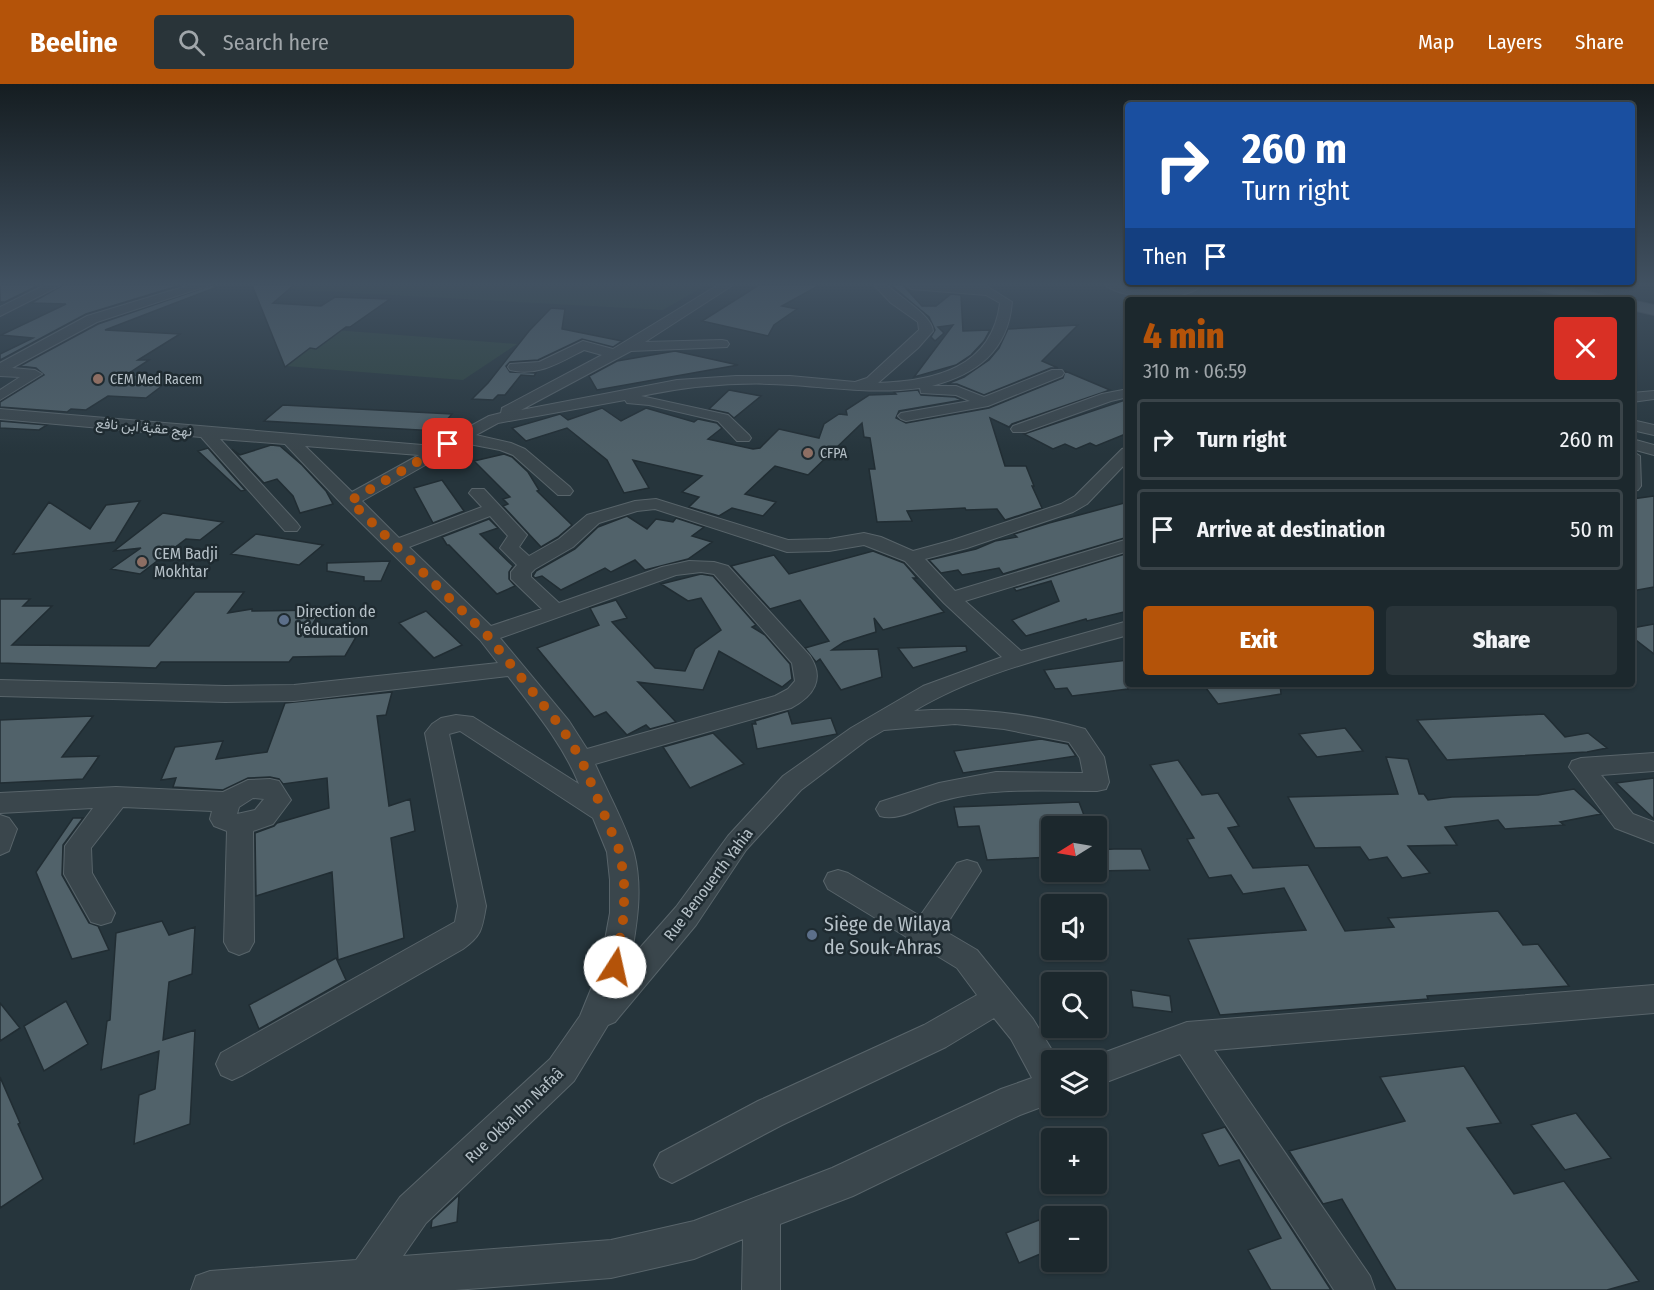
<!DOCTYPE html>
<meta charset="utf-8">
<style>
body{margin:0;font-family:"Fira Sans Condensed",Vazirmatn,sans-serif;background:#293439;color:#f1f3f6;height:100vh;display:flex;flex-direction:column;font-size:22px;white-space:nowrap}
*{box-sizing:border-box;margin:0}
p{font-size:20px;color:#a0a6aa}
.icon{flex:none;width:33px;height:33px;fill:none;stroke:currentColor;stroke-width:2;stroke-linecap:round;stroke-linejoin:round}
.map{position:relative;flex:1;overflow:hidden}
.sheet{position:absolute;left:1125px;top:213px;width:510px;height:390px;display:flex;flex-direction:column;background:#1c282d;border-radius:6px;box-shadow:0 2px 4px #0004,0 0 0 2px #3a4449}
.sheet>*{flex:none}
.hud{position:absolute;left:1125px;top:18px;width:510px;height:183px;border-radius:6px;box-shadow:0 2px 4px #0004,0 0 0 2px #3a4449;background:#1a4fa0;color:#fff;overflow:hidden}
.needle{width:39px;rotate:259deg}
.controls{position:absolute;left:1041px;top:732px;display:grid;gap:12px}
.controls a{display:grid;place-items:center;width:66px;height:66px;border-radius:6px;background:#1c282d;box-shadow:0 2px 4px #0004,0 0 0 2px #3a4449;font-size:30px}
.pin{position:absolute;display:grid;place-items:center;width:51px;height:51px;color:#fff;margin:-26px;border-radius:12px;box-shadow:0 3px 9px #0006}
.me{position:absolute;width:66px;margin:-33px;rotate:10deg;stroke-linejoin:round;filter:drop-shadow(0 0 4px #0008)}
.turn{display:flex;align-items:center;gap:21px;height:126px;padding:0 18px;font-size:27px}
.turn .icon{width:78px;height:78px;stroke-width:2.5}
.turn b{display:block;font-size:42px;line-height:51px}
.then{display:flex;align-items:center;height:57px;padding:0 18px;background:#0003;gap:12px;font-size:22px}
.round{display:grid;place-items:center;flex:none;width:63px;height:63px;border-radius:6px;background:#293439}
.overview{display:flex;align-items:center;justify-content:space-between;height:102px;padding:0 18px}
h1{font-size:36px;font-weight:800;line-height:45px;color:#b45309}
.button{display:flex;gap:12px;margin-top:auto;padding:12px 18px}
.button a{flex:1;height:69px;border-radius:6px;background:#b45309;color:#fff;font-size:24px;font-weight:800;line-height:69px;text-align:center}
.button a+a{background:#293439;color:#f1f3f6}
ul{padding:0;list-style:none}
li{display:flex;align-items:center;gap:18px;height:81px;margin:0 12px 9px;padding:0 6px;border:3px solid #3a4449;border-radius:6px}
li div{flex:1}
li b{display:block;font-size:22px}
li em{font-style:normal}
header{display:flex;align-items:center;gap:36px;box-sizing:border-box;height:84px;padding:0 30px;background:#b45309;color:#fff}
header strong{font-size:28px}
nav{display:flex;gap:33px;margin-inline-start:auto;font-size:21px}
.search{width:420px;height:54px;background:#293439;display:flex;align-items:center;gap:15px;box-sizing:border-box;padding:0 21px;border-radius:6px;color:#a0a6aa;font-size:22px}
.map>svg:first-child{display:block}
.green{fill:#2e443f}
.building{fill:#51626a;stroke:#212d33;stroke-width:1.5}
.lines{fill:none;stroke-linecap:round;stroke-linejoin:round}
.minor-casing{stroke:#58646a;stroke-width:2}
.major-casing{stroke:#465258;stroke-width:2}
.minor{fill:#3a464c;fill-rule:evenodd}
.major{fill:#58656c;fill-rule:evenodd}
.route{stroke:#b45309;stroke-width:10;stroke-dasharray:0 18}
.education-dot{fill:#8d6e63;stroke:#1f2b31;stroke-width:2}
.service-dot{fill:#5c6f8a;stroke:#1f2b31;stroke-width:2}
.labels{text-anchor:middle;stroke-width:5;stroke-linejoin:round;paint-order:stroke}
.far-poi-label{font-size:14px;fill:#b6c1c8;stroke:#1f2b31;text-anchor:start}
.far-street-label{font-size:14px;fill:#b6c1c8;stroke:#1f2b31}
.poi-label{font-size:16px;fill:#b6c1c8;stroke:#1f2b31;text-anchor:start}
.street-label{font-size:16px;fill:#b6c1c8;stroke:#1f2b31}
.near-poi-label{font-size:20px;fill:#b6c1c8;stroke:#1f2b31;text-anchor:start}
</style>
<header>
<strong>Beeline</strong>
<div class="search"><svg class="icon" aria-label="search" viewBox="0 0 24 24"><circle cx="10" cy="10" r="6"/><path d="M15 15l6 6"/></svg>Search here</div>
<nav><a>Map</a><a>Layers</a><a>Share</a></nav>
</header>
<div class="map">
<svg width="1654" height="1206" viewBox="0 0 1654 1206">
<rect width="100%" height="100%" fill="#26353c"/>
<path class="green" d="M265 201H706L663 226 282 205Z
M335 246 517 260 463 296 285 282Z"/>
<path class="building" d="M0 201H39L5 218H0Z
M63 201H181L86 230 0 276V270L33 254 1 251 66 220 31 219Z
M212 201 217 203 105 246 180 250 138 276H149L126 291 175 292 146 314 108 312 86 326 71 325 67 328 0 323V318L44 291 36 284 20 282 98 240Z
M252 201H294L273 219 321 222 335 213 390 215 350 243H346L316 265 310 264 285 283Z
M759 201H820L782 222 797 225 774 241 768 252 702 237Z
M891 201H903L922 222H936L951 210 961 211 963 247 990 246 984 257 971 271 956 281 914 293 953 241 938 243 944 249 935 257 931 253 935 246 929 233Z
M551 224 565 225 562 245 622 257 613 263 582 255 538 276 510 278 506 282 510 288 536 289 534 292 521 291 505 311H498L493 316 472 315 488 299 529 247Z
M1078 241 1042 277 1058 284H1051L984 311 957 300H947L964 293 989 276 999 264 1008 245Z
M675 267 738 281 597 306 589 292 617 277Z
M1065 287 1110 306 1012 340 1009 343 990 334 1005 382H1026L1034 402H1032L1042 424 1005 436 997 425 966 426 965 424 907 427 912 437 877 438 869 385H875L870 354 864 353 862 339 808 391 775 382 745 410 776 418 763 432 732 424 719 432 689 423 699 413 682 408 702 392 633 376 649 404 624 409 607 376 567 344 526 357 512 344 560 330 568 336 602 324 621 337 646 324 694 338 698 335 717 339 722 344 708 355 753 365 760 364 779 345 819 354 824 340 839 330 847 331 846 326 869 311 896 310 894 308 918 306 921 311 955 313 962 316 899 327 896 334 906 339 989 324 1063 294Z
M729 306 761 312 734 334 728 329 709 325Z
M1128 315V349L1096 362 1090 359 1076 365 1065 360 1053 365 1024 350Z
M283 321 452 330 437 347 264 337Z
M0 337 47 341 39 346 0 344Z
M271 361 280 362 302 381 326 407 333 420 300 429 293 412 277 395 264 399 232 365 240 371Z
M208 364 245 406 241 407 198 367Z
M504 370 512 373 528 388 539 406 537 407 572 441 558 453 541 463 503 422 508 420 503 415 510 413 474 377Z
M442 396 464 427 433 439 414 404Z
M1654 412V503L1632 507V415Z
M140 417 115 458 13 470 49 418 90 445 106 421Z
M1128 418V453L1003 490 999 484 962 491 958 486 941 489 929 476 976 465 995 457 1017 453 1014 450 1049 439Z
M163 429 223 438 200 456 186 455 140 490 111 485 141 464 114 467Z
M627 432 647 445 656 435 673 438 676 434 704 443 692 452 712 458 688 475 645 486 635 476 611 488 605 484 561 506 542 492 535 494 533 492 536 487 575 465 598 443Z
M489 435 498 444 480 450 513 482 509 488V495L515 502 497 510 449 461H447L442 453Z
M256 450 323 461 299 481 231 470Z
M873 467 904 479 917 494H913L944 528 883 546 874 534 876 548 844 558 832 566 878 565 882 593 841 606 820 575 816 578 805 564 829 557 800 516 770 525 731 482 774 471 789 490Z
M1128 469V527L1087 537 1086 535 1026 552 1012 536 1059 517 1051 497 1016 507 1014 504Z
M390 477 381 497H364V493L327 487V479Z
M701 490 713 492 756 541 752 543 765 551 790 580 792 595 782 603 719 567 703 606 638 598 676 638 650 645 646 641 627 651 606 628 594 633 537 564 599 541 590 524 616 516 627 534 612 538 655 584 685 587 695 565 721 546 701 514 688 517 661 500Z
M195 508H244L228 529 252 525V527L321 526 305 553H356L345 572 293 573 289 578H161L156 584 0 579V515H30L23 522H52L12 561 149 562Z
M426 527 462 561 434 574 399 539Z
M1654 540V570L1632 553V544Z
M966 562 967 567 913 584 898 564Z
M1128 576V605L1072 612 1067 604 1055 605 1044 586Z
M1203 600H1280L1281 610 1218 620Z
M392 608 386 631 377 632 389 722 410 715 415 747 391 754 404 854 338 876 332 788 256 812 255 749 274 742 277 739 329 724 327 694 283 700 279 695 270 693 248 694 223 706 173 703 176 694 161 696 175 663 223 657 216 675 267 668 285 619Z
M788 627 792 640 831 634 837 650 757 665 752 640H756L755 637Z
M1544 630 1565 653 1588 649 1607 664 1587 668 1447 676 1417 636Z
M93 632 62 673 99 672 83 695 0 699V636Z
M1345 644 1363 667 1317 673 1299 650Z
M713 649 744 680 690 704 663 663Z
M1041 655 1068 660 1076 672 963 689 954 667Z
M1386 673 1408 675 1419 710H1424L1428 716 1452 713 1538 711 1574 705 1601 730 1560 738 1564 741 1505 745 1498 736 1445 743 1457 761 1408 762 1430 789 1402 794 1387 773 1369 776 1360 763 1315 764 1288 713 1398 710Z
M1178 676 1202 711 1218 709 1239 742 1228 744 1253 784 1308 781 1345 847 1394 843 1388 834 1498 827 1523 861 1538 860 1569 902 1427 912 1428 915 1220 931 1188 855 1306 846 1284 804 1243 810 1231 791 1209 794 1187 755 1194 754 1150 681Z
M1654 694V735L1616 699Z
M1079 718 1088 742H1052V773L987 776 979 742 958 743 954 723Z
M73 734H83L63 761 62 791 89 839 98 842 109 866 72 875 36 788Z
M1114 765H1141L1150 786 1096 787V766Z
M162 837 169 851 195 843 192 890 169 898 163 956 195 946 190 1040 134 1060 139 1011 155 1005 159 967 101 986 107 937 110 936 116 849Z
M336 874 346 896 259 945 249 921Z
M1131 906 1170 912 1172 928 1133 923Z
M66 917 88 960 44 987 24 942Z
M0 919 20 944 0 957Z
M1464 982 1501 1039 1467 1044 1514 1110 1564 1097 1639 1197 1607 1206H1396L1342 1115 1323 1120 1289 1067 1405 1037 1380 993Z
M0 993 20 1039 18 1040 43 1095 0 1124Z
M1576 1029 1611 1074 1565 1086 1531 1041Z
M1225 1043 1331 1206H1271L1248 1166 1281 1154 1239 1076 1219 1082 1202 1050Z
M459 1111 457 1138 431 1144 432 1136Z
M1039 1136 1052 1165 1019 1179 1006 1149Z"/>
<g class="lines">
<g class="minor-casing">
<path id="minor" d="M45 201H61L0 232V223Z
M190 201H210L97 238 12 284 35 286 42 290 0 316V306L20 293 0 292V279L87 232Z
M718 201H733L645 258 722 256 727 257 729 260 727 263 631 267 521 326 677 296 736 292H790L855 298 867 294 919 246 918 238 891 219 874 201H887C899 213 932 231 933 247L918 264 878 299C934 297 992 284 1000 219L986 211 911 205 905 201H985L1012 218C1008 267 977 290 932 302H956L984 313 1052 286H1062L1064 289 1062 292 988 322 906 337 901 335 898 332 901 329 970 317 956 311 921 309 920 304C876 310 835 304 792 301 742 297 690 302 641 312L728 331 749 351 751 354 749 357H737L718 337 649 321 627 319 625 316 498 339 476 351 511 359 525 365 570 403 573 407 570 411H558L513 371 500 366 464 359 362 417 399 454 482 423 469 409 472 405H484L527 451 519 463 529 472 559 455 587 431 635 417 656 415 788 456 829 455 864 449 881 453 913 467 953 456 1061 420 1075 412 1122 365 1128 363V377L1087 420 1073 428 967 464 925 475 955 507 1128 455V467L965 517 1021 567 1128 537V551C1056 571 979 588 914 627 971 623 1030 629 1085 645L1104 673 1109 698 1106 705 1097 707C1044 707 992 703 941 717 922 722 899 738 880 732L876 725 880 718 939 699 996 688 1083 689 1080 674 1069 658 1004 645 955 640 884 646 867 656 801 706 746 766 696 841 615 938 608 941 574 997 426 1139 403 1172 611 1156 694 1137 832 1084 1001 1005 1032 994 1011 955 994 934 946 963 782 1041 684 1093 672 1099 660 1093 654 1081 660 1069 758 1017 924 941 977 911 957 884 828 805 824 797 828 789 838 786 848 789 920 832 957 779 967 776 977 779 981 787 943 846 977 866 1033 935 1058 976H1052V1019L1020 1031 853 1112 780 1140V1206H742L743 1155 694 1175 611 1194 455 1206H191L196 1192 210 1187 356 1176 400 1113 550 975 580 932 600 883 610 829V796L607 768 593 734 460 647 449 650 486 822C482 845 482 851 463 865L243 991 232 996 221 991 216 980 221 969 455 838 458 822 425 649 432 640 441 634 456 631 473 633 579 700C562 659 535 627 508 592L294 617 225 618 0 612V596L225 602 294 601 498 579 480 556 343 421 285 360 220 355 297 439 300 443 297 447H285L201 353 0 335V325L434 362 489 332 501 329 502 324 602 271 584 266C561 278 538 293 510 286L508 283 510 280 539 278 583 257 613 265ZM305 362 419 371 352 408ZM655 425 787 468 829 467 864 461 905 477 944 519 1002 573 923 602 851 644 783 692 728 752 676 823 631 874C637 839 643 804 634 769 626 741 607 707 595 680L791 624C814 612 825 595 810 572L728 482 714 478 689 477 662 483 559 519 531 493V489L535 485 573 463 599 439 637 427ZM490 432 508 452 500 464 517 481 511 488V495L542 525 491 542 409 463ZM701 488 714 490 792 579 795 597 788 605 775 612 587 665 569 637 500 554 676 491Z
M1105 201 1167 206 1187 201H1202C1184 219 1124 216 1105 201Z
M1128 305V313L1111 317 1025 348H1013L1011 345 1013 342 1102 310Z
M1654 307V315L1632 318V309Z
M1632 336 1654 341V351L1632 346Z
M1632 355 1654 361V371L1632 365Z
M1632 367 1640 372 1641 402 1638 406 1632 407Z
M1654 669V687L1601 691 1633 730 1654 738V759L1615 744 1569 683 1572 677 1581 674Z
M270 695 279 697 291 716 273 740 253 747 254 858 249 867 239 871 229 867 224 858 227 747 214 742 210 735 212 727 123 723 91 764 92 789 115 829 111 838 101 841 91 838 64 790 65 762 93 724 0 729V709L116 703 223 708 248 696ZM253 714 264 715 255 726 237 730 239 723Z
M0 731 9 734 17 745 9 767 0 771Z
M1654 901V929L1214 966 1370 1192 1375 1206H1334L1180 970 1096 1002V976H1084L1187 938Z"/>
</g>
<g class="major-casing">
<path id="major" d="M1526 201H1557L1612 213 1614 216H1583L1528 204Z
M1632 216 1654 221V231L1632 226Z"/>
</g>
<use href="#minor" class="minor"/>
<use href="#major" class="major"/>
</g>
<linearGradient id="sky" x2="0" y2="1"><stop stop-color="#151d21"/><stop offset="0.54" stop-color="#415161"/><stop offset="1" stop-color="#415161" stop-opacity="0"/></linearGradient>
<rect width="1654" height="370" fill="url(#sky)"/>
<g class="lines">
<path class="route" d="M448 360 350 417 487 551 561 643 581 675 620 768 624 796V830L615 883"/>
</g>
<g class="education-dot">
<circle cx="98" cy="295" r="6"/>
<circle cx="808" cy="369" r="6"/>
<circle cx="142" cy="478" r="6"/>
</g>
<g class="service-dot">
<circle cx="284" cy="536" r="6"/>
<circle cx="812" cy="851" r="6"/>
</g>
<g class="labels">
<g class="far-poi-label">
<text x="110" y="300">CEM Med Racem</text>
<text x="820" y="374">CFPA</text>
</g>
<g class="far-street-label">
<text transform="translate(144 343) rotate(5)" y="5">نهج عقبة ابن نافع</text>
</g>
<g class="poi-label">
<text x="154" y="475">CEM Badji<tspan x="154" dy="18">Mokhtar</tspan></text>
<text x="296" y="533">Direction de<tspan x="296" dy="18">l'éducation</tspan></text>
</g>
<g class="street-label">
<text transform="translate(708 800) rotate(-53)" y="6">Rue Benouerth Yahia</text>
<text transform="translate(514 1031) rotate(-44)" y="6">Rue Okba Ibn Nafaâ</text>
</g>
<g class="near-poi-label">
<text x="824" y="847">Siège de Wilaya<tspan x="824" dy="23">de Souk-Ahras</tspan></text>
</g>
</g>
</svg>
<div class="controls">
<a><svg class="needle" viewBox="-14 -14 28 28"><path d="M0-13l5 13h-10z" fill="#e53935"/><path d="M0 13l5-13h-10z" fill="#a0a6aa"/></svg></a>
<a><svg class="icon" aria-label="sound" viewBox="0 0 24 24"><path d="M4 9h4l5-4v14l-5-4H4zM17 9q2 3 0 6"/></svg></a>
<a><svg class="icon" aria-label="search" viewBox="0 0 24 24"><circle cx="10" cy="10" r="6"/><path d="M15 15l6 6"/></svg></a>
<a><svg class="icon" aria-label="layers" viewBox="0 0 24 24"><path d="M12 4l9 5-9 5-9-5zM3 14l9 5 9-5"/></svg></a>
<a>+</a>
<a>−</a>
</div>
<div class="pin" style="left:448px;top:360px;background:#d93025"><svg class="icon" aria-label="arrive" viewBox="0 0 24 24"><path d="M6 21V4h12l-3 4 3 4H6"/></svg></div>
<svg class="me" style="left:615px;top:883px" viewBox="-20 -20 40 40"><circle r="19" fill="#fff"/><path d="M0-13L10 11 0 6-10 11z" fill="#b45309"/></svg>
<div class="hud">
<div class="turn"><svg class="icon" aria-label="right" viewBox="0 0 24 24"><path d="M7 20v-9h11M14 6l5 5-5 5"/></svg><div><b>260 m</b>Turn right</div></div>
<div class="then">Then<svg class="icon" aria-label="arrive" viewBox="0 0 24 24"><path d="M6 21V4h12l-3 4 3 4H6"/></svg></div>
</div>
<section class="sheet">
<div class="overview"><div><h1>4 min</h1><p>310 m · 06:59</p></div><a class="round" style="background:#d93025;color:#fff"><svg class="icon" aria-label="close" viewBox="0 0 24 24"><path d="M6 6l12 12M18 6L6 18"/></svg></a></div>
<ul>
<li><svg class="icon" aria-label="right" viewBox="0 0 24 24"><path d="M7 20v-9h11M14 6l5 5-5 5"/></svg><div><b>Turn right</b></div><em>260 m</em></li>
<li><svg class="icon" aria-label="arrive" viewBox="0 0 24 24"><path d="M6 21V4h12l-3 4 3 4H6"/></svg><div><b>Arrive at destination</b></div><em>50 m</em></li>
</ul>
<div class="button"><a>Exit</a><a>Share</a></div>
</section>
</div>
